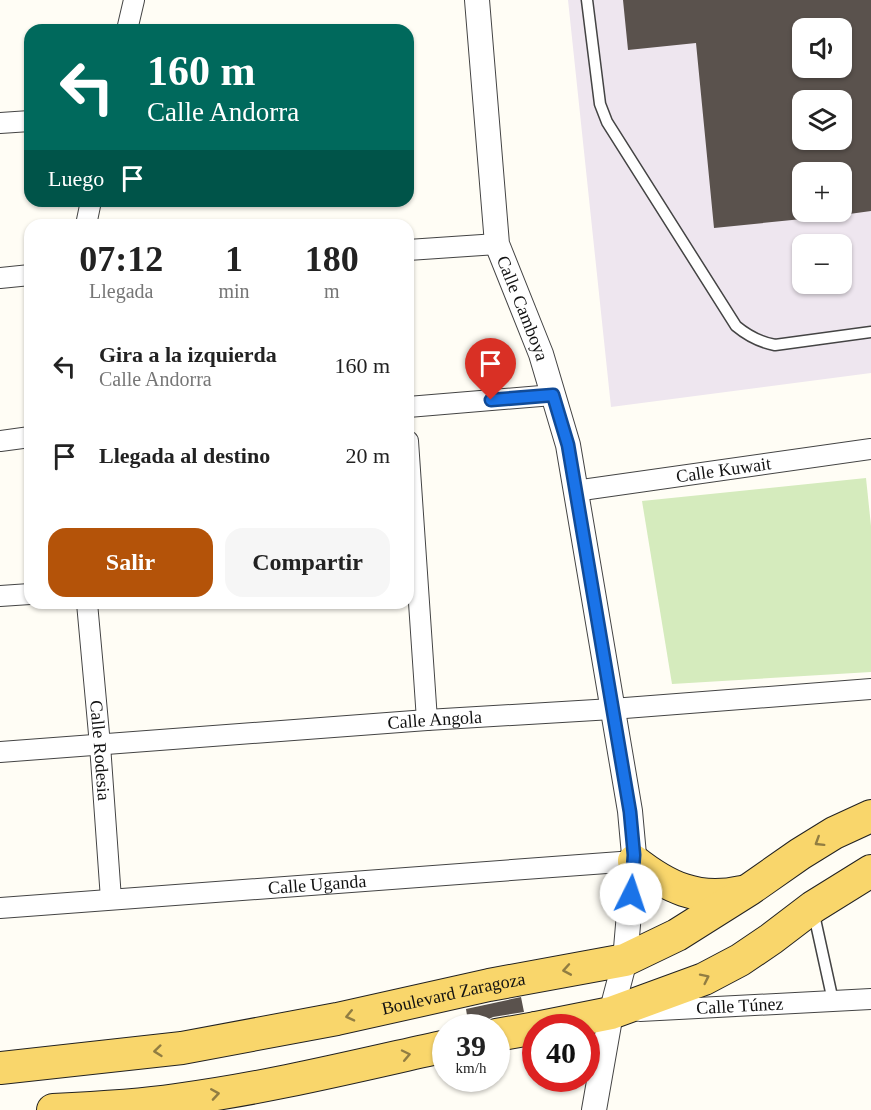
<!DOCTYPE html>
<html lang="es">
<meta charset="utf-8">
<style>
body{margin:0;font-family:"Times New Roman",serif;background:#f6f6f6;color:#222;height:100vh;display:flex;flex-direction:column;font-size:22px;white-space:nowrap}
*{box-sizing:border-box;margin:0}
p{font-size:20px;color:#767676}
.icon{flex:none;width:33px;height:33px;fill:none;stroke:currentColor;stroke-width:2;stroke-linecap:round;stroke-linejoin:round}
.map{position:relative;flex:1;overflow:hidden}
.panel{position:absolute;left:24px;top:219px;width:390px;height:390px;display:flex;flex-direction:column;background:#fff;border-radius:18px;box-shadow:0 2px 4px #0004}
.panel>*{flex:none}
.guide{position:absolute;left:24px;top:24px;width:390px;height:183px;border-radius:18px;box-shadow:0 2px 4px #0004;background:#00695c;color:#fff;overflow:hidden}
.fabs{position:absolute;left:792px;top:18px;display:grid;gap:12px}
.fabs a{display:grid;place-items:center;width:60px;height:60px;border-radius:12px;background:#fff;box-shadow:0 2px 4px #0004;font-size:30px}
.speed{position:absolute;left:432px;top:1014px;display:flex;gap:12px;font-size:30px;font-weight:700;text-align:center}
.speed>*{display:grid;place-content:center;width:78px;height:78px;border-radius:50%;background:#fff;box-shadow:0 2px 4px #0004;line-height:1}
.speed small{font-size:15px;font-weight:400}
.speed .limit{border:9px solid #d22;background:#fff;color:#111}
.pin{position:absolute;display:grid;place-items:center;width:51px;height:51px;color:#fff;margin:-62px -26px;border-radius:50% 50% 50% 0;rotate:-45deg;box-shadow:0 0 6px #0007}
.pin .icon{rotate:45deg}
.me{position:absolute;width:66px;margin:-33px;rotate:4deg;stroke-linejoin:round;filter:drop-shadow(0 0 4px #0008)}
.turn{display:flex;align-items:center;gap:21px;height:126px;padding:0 24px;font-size:27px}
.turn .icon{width:78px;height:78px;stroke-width:2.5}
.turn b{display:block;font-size:42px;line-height:51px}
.then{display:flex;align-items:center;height:57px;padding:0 24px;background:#0003;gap:12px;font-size:22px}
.eta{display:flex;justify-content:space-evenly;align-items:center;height:102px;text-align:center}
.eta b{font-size:36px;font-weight:700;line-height:42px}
.cta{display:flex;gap:12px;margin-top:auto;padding:12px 24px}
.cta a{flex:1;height:69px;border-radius:18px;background:#b45309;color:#fff;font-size:24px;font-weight:700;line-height:69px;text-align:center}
.cta a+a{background:#f6f6f6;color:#222}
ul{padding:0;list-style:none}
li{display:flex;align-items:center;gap:18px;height:90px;padding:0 24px}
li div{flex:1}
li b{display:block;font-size:22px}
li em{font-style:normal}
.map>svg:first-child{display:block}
.industrial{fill:#eee6ef;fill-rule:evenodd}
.green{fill:#d5ebbd}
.building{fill:#5a524d;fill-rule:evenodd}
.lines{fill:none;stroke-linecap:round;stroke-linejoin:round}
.service-casing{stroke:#444;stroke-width:13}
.minor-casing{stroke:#444;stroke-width:22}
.tertiary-casing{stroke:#444;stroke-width:26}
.primary-casing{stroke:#222;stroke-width:34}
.service{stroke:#fff;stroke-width:10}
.minor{stroke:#fff;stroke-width:20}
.tertiary{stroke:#fff;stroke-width:24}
.primary{stroke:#f9d66b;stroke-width:32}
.oneway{stroke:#917d42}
.route-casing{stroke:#114b97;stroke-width:15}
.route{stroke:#1a73e8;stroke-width:10}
.labels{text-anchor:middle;stroke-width:6;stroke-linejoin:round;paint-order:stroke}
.street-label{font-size:18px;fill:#111;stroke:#fff}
</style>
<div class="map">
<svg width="871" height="1110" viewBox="0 0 871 1110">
<rect width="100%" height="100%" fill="#fffdf5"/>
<path class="industrial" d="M568 0H871V373L611 407ZM802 28H842V68H802ZM802 100H842V140H802ZM802 172H842V212H802ZM802 244H842V284H802Z"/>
<path class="green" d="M866 478 871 526V672L672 684 642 501Z"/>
<path class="building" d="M623 0H871V211L842 215V172H802V219L714 228 696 43 628 50ZM802 28H842V68H802ZM802 100H842V140H802Z
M521 997 524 1012 493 1017 485 1021 480 1028H469L466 1009Z"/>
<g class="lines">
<g class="service-casing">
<path id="service" d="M587 0 600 104 607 122 736 326C748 336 759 342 775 345L871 332
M813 910 833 1001"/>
</g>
<g class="minor-casing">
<g id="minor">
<path d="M127 30 134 0"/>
<path d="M0 123 30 121"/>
<path d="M86 225 91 201"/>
<path d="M408 250 497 244"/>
<path d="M0 278 30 275"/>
<path d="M408 407 553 395"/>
<path d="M0 441 30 437"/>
<path d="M408 441 427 720"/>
<path id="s1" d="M575 491 871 449"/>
<path d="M0 596 30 594"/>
<path id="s2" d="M87 603 100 745 111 899"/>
<path id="s3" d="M0 752 427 720 612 709 871 689"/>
<path id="s4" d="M0 908 634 861"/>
<path id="s5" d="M640 1011 871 999"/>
</g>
</g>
<g class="tertiary-casing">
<g id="tertiary">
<path id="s6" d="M477 0 497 244 541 354 568 445 630 811 634 855 625 960 611 1013 594 1110"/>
</g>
</g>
<g class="primary-casing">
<g id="primary">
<path d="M634 861C667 887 698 902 741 892"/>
<path d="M536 1028 611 1013 704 979 740 960 771 939 813 907 871 871"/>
<path d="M496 1035 536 1028"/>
<path id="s7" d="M0 1068 182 1048 337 1019 489 985 625 960 677 935 750 889 800 854 834 833 871 816"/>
<path d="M53 1110C94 1108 135 1106 176 1100 267 1088 356 1066 446 1046"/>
</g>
</g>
<use href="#service" class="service"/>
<use href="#minor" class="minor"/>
<use href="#tertiary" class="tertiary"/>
<use href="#primary" class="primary"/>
</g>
<defs><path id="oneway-chevron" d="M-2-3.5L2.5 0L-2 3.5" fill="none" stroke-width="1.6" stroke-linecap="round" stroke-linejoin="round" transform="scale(1.5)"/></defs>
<g class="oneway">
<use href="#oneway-chevron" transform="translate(819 842) rotate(148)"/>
<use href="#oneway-chevron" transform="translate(567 970) rotate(170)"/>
<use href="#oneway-chevron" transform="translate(705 978) rotate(-26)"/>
<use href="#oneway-chevron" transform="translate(350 1016) rotate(167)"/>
<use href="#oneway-chevron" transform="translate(158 1051) rotate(174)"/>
<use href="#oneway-chevron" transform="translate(406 1055) rotate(-12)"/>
<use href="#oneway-chevron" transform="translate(215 1094) rotate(-9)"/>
</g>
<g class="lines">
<g class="route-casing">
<path id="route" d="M491 400 553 395 568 445 630 812 634 855 631 894"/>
</g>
<use href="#route" class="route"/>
</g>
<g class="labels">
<g class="street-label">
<text dy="6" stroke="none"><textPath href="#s6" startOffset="314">Calle Camboya</textPath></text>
<text dy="6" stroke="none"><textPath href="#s1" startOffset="150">Calle Kuwait</textPath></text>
<text dy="6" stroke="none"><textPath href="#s3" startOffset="436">Calle Angola</textPath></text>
<text dy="6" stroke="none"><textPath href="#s2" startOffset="148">Calle Rodesia</textPath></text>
<text dy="6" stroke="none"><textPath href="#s4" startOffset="318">Calle Uganda</textPath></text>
<text dy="6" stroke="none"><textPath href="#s7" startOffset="460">Boulevard Zaragoza</textPath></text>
<text dy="6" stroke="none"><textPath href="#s5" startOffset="100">Calle Túnez</textPath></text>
</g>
</g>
</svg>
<div class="fabs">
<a><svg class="icon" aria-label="sound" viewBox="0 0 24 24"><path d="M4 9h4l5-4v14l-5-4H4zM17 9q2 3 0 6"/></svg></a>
<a><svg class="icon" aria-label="layers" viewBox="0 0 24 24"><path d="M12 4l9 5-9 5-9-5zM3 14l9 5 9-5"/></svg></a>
<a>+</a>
<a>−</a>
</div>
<div class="speed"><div>39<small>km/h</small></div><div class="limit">40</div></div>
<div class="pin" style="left:491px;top:400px;background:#d93025"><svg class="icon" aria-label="arrive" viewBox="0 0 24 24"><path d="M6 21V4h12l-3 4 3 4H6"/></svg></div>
<svg class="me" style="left:631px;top:894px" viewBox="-20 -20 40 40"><circle r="19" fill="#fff"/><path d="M0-13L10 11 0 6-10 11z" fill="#1a73e8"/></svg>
<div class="guide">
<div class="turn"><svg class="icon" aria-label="left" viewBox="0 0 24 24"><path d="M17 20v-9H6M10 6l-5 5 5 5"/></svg><div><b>160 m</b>Calle Andorra</div></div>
<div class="then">Luego<svg class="icon" aria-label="arrive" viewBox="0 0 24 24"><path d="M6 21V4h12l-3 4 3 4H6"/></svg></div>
</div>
<section class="panel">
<div class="eta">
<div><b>07:12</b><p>Llegada</p></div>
<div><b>1</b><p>min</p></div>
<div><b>180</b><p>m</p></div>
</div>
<ul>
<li><svg class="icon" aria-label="left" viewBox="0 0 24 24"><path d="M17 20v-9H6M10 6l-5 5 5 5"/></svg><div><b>Gira a la izquierda</b><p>Calle Andorra</p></div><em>160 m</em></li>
<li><svg class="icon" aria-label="arrive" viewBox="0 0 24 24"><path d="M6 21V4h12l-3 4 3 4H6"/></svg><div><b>Llegada al destino</b></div><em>20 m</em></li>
</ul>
<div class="cta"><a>Salir</a><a>Compartir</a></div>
</section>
</div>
